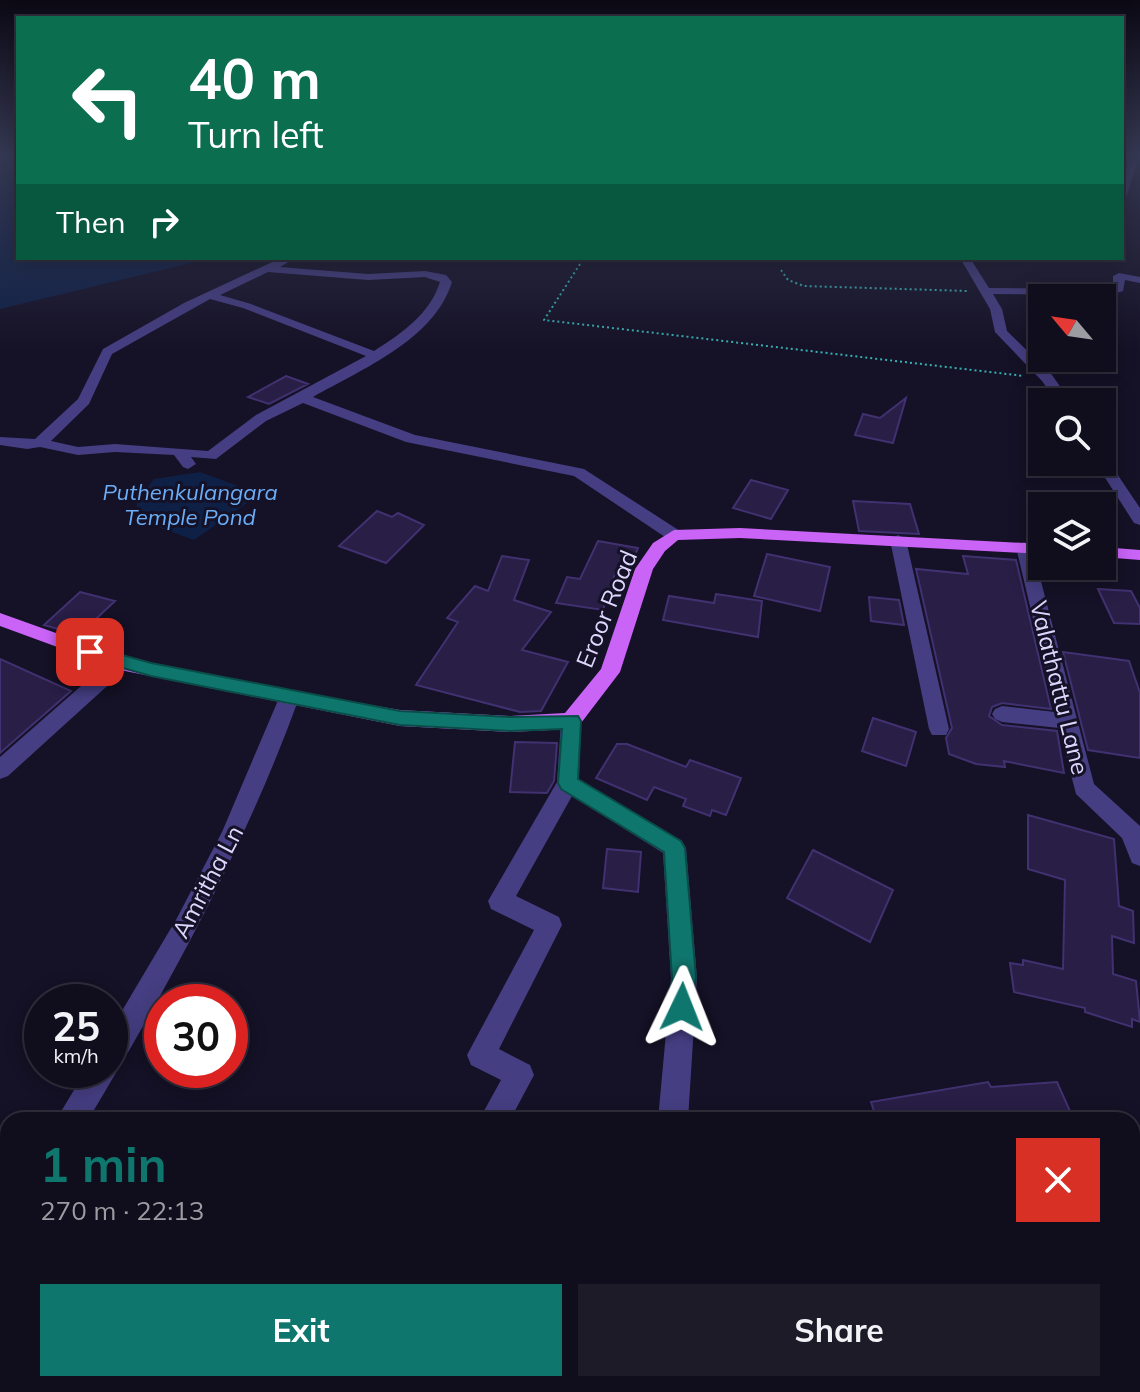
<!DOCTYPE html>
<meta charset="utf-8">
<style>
body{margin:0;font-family:Mulish,sans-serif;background:#1e1b29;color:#f1f3f6;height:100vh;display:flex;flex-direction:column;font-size:30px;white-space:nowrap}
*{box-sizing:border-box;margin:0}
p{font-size:26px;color:#9c9ca3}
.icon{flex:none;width:44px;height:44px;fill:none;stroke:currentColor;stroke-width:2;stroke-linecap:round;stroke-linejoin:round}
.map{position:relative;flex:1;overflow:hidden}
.panel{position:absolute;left:0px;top:1112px;width:1140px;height:280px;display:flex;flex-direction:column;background:#100d1c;border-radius:24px 24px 0 0;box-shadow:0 4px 20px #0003,0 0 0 2px #302d3b}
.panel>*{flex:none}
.hud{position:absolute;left:16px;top:16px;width:1108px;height:244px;border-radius:0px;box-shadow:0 4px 20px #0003,0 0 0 2px #302d3b;background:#0b6e4f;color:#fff;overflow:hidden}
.needle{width:52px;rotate:299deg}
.controls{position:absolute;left:1028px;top:284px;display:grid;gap:16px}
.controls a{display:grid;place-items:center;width:88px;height:88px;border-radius:0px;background:#100d1c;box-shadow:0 4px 20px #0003,0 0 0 2px #302d3b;font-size:40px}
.speed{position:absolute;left:24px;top:984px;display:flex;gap:16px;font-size:40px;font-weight:700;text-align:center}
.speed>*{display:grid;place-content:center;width:104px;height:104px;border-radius:50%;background:#100d1c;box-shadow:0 4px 20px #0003,0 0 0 2px #302d3b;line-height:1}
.speed small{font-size:20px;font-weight:400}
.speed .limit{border:12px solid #d22;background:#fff;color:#111}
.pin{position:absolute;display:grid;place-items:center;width:68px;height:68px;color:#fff;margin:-34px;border-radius:16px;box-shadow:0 4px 12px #0006}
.me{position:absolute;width:88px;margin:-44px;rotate:2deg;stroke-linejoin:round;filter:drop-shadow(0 0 6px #0008)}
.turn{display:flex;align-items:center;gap:28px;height:168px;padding:0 40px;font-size:36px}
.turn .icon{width:104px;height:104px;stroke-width:2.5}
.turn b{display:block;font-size:56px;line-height:68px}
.then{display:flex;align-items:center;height:76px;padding:0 40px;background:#0003;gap:16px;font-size:30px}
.round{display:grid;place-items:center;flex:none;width:84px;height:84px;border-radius:0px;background:#1e1b29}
.overview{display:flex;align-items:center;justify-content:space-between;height:136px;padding:0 40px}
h1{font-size:48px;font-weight:700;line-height:60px;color:#0f766e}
.cta{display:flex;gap:16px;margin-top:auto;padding:16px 40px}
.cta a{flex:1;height:92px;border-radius:0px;background:#0f766e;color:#fff;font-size:32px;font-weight:700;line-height:92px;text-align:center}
.cta a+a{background:#1e1b29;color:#f1f3f6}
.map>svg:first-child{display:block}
.water{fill:#0f2046}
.building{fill:#281e46;stroke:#413170;stroke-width:2}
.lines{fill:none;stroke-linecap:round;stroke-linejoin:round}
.path{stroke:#36b2b2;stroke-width:2;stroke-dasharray:2 3;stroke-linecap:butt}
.minor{fill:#453e82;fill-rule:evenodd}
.major{fill:#c964f7;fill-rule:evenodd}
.route{fill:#0f766e;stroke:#0a4d48;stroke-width:2}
.labels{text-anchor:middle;stroke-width:6;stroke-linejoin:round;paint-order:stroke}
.far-water-label{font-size:22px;font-style:italic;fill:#6baef7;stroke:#151126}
.street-label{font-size:24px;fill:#ded7fd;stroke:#151126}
</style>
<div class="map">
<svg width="1140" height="1392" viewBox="0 0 1140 1392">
<rect width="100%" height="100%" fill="#151126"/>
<path class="water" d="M0 156H18V258H212L0 309Z
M200 472 260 494 194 540 133 518 139 498 154 479Z"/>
<path class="building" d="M286 376 308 384 269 404 248 397Z
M906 398 893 443 855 435 863 414 880 418Z
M751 480 788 490 771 519 733 508Z
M853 501 910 504 919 534 859 531Z
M377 511 392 517 398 513 424 525 386 563 339 546Z
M598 541 638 548 629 570 617 568 603 610 556 603 567 577 580 579Z
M767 554 830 567 820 611 754 596Z
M502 556 529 560 514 600 551 612 522 650 568 662 541 711 520 712 416 685 458 622 447 618 475 586 488 591Z
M963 556 1016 560 1051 709 1002 703 992 707 989 716 1002 725 1057 731 1064 773 1004 761 1005 767 976 764 949 754 946 738 952 728 916 569 968 574Z
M1098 589 1131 591 1140 608V624L1114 623Z
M80 592 115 601 79 635 44 625Z
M716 594 762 601 758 637 663 620 669 596 714 603Z
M869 597 899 600 904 625 871 621Z
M1063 652 1129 661 1140 693V758L1088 750Z
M0 659 71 691 0 753Z
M873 718 916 732 906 766 862 751Z
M515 742 557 743 554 781 547 793 510 792Z
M617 744H627L686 767 690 760 741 778 726 815 712 810 710 816 683 806 686 799 654 787 647 800 596 778Z
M1028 815 1114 839 1119 906 1133 911 1134 943 1112 936 1113 974 1136 981 1140 1022 1132 1019V1027L1085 1012V1008L1014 992 1010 963 1023 965V960L1063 969 1065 880 1028 869Z
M607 849 641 852 638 892 603 888Z
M813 850 893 890 870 942 787 898Z
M988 1082 991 1087 1057 1082 1074 1120H877L871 1102Z"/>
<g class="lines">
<path class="path" d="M580 264 544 320 1024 376
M781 270 788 280 804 286 968 291"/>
<path class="minor" d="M1122 156 1138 160 1127 195 1122 198V182L1129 161 1122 160Z
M281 258H295L280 267 368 274 425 271 446 275 452 282C434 340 362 369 313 397L415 435 584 469 680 531 682 535 680 539H668L574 476 406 442 303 403 266 421 216 459 191 457 196 464 188 469 183 467 174 455 115 452 78 455 40 447 27 449 0 445V437L35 439 78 399 103 349 184 303ZM268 272 368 280 425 277 440 282C430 314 402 333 374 351L251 304 220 295ZM210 299 243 308 366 356 256 415 208 451 115 444 78 447 51 441 89 404 112 354Z
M960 258H970L989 288 1109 289 1113 287V276L1119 273 1140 277V283L1125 280 1123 291 1110 295 993 294 1002 309 1007 331 1052 375 1071 402H1057L1042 381 995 332 990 309Z
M1102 458 1107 459 1140 508V525L1134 523 1095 462H1102Z
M898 535 906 540 949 729 946 735H932L929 729 890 540Z
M1024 542 1032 547 1094 784 1140 826V866L1132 863 1122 838 1076 794 1059 728 1002 722 995 719 992 714 995 709 1002 706 1055 712 1016 547Z
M120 656 127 658 130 663 127 668 8 776 0 779V757L113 658Z
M289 691 296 693 299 698C245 847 168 987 88 1120H56L86 1070H110V1031L177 918 222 832 279 698 282 693Z
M571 713 578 715 581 721 579 779 682 841 686 848 697 978 688 1120H658L671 978 663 853 572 796 516 896 559 917 562 925 499 1049 530 1065 534 1075 510 1120H479L501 1080 471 1065 467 1055 534 930 491 909 488 901 557 782 561 721 564 715Z
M1132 1138 1140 1141V1172L1132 1169Z
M8 1202V1243L0 1247V1206Z
M330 1384H365L362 1392H327Z
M646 1384H680V1392H646Z"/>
<path class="major" d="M740 528 1042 544V554L740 538 678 540 665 551 653 569 620 672 578 727 571 729 510 732 400 726 120 670 0 626V613L123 657 289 691 400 710 510 716 565 713 601 669 635 569 653 543 674 530Z
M1102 547 1140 550V560L1102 557Z"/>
</g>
<linearGradient id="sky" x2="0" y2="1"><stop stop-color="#0c0915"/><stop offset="0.44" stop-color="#353852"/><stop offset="1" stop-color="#353852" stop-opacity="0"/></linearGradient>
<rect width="1140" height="351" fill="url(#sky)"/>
<path class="route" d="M90 646 151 663 400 711 510 717 578 716 581 721 578 779 681 841 685 848 696 978 690 1015 682 1019 673 1015 670 1007 672 978 664 852 561 789 558 783 562 729 510 731 400 725 151 676 84 657 82 652Z"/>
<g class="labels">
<g class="far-water-label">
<text x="190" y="500">Puthenkulangara<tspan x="190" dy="25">Temple Pond</tspan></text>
</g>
<g class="street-label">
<text transform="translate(607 609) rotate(-68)" y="8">Eroor Road</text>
<text transform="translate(1059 688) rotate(76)" y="8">Valathattu Lane</text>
<text transform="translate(208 882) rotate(-62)" y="8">Amritha Ln</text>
</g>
</g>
</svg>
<div class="controls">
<a><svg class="needle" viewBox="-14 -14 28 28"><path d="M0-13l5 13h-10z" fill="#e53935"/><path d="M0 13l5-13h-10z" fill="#9c9ca3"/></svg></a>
<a><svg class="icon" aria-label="search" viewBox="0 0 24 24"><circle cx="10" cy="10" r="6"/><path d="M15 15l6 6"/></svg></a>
<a><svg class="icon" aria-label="layers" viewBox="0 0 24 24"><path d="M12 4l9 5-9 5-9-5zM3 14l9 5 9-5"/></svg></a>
</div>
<div class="speed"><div>25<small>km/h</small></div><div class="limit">30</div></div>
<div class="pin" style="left:90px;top:652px;background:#d93025"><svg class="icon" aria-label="arrive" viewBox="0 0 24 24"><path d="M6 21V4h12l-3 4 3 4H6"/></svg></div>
<svg class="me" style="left:682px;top:1007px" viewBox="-20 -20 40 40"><path d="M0-17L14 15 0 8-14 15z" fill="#0f766e" stroke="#fff" stroke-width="4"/></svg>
<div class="hud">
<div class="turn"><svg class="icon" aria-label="left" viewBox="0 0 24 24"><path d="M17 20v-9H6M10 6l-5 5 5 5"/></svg><div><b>40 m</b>Turn left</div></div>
<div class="then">Then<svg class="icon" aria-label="right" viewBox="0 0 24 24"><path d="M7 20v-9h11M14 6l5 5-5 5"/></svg></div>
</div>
<section class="panel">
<div class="overview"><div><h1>1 min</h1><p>270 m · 22:13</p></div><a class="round" style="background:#d93025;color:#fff"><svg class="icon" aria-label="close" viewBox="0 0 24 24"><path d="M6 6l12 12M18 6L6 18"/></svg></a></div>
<div class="cta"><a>Exit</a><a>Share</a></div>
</section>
</div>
